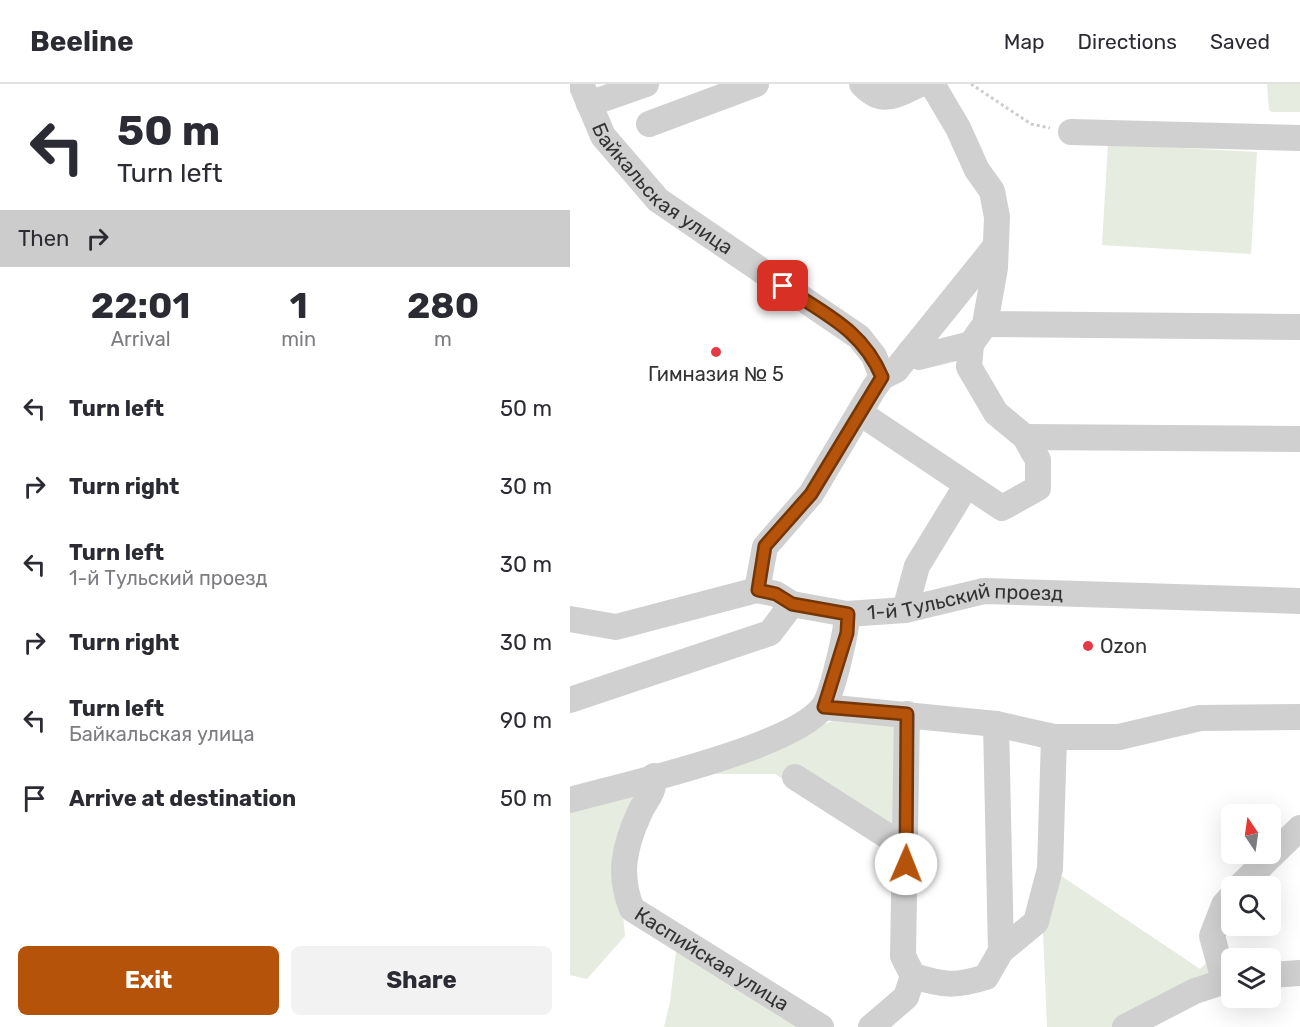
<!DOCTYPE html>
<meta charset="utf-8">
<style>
body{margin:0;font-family:Rubik,sans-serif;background:#f2f2f3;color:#2b2b33;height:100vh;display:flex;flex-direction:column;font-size:22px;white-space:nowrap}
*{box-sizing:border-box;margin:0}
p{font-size:20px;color:#7c7c81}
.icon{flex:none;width:33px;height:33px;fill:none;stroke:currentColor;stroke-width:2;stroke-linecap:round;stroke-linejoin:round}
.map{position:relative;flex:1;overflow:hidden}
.details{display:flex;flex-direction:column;background:#fff;width:570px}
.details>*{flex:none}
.top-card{background:#fff;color:#2b2b33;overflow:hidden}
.needle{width:39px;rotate:347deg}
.buttons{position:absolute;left:651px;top:720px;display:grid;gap:12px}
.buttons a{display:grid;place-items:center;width:60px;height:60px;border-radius:9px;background:#fff;box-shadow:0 6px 24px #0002;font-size:30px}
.pin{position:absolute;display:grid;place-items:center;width:51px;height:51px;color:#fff;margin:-26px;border-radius:12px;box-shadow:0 3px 9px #0006}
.me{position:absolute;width:66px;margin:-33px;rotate:1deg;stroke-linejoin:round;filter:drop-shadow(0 0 4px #0008)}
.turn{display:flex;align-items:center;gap:21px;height:126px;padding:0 18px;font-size:27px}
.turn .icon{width:78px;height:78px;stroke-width:2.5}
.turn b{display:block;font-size:42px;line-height:51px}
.then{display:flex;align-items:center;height:57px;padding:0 18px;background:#0003;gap:12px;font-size:22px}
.eta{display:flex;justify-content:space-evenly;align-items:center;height:102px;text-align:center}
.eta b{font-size:36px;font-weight:700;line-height:42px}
.primary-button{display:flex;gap:12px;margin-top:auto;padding:12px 18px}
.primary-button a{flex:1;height:69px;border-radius:9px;background:#b45309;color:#fff;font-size:24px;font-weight:700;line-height:69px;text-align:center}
.primary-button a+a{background:#f2f2f3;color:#2b2b33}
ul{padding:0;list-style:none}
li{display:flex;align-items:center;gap:18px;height:78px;padding:0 18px}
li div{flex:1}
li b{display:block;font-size:22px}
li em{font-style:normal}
header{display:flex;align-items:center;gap:36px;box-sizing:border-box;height:84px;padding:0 30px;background:#fff;border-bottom:2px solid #e1e1e2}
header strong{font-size:28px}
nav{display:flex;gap:33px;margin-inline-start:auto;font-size:21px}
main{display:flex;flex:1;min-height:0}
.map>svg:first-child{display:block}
.green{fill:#e6ecdf}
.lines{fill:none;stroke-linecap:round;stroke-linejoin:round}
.path{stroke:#cdcdcd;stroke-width:3;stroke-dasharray:3 3;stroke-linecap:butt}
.minor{stroke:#d0d0d0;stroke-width:26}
.route-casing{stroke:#753606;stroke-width:15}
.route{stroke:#b45309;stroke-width:10}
.poi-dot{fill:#e63946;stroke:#fff;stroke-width:2}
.labels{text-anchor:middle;stroke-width:6;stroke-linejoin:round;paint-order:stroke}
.street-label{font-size:20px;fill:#333;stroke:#fff}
.poi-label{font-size:20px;fill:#333;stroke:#fff}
</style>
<header>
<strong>Beeline</strong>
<nav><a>Map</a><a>Directions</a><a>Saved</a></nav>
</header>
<main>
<section class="details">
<div class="top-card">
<div class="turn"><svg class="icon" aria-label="left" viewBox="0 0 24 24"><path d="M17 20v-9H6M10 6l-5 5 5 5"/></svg><div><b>50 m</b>Turn left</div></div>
<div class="then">Then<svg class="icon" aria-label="right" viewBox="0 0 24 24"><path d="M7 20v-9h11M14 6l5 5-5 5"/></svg></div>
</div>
<div class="eta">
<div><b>22:01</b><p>Arrival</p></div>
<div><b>1</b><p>min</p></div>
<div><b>280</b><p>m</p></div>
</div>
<ul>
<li><svg class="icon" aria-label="left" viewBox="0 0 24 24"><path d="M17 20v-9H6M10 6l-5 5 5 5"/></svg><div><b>Turn left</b></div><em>50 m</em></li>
<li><svg class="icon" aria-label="right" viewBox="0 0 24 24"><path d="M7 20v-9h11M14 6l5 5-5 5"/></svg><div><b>Turn right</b></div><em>30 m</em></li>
<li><svg class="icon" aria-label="left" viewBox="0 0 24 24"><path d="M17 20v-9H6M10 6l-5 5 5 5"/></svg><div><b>Turn left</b><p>1-й Тульский проезд</p></div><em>30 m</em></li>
<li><svg class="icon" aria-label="right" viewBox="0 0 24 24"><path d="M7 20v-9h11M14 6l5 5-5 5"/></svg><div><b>Turn right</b></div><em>30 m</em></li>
<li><svg class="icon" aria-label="left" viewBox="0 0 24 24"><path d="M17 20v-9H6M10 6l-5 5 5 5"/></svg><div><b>Turn left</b><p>Байкальская улица</p></div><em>90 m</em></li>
<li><svg class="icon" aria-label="arrive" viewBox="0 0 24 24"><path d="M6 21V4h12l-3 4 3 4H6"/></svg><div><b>Arrive at destination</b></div><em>50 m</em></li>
</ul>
<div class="primary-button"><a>Exit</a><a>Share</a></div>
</section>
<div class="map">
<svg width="730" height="943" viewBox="0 0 730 943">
<rect width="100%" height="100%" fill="#fff"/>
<path class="green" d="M697 0H730V28H702L699 26Z
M538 60 687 68 681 170 532 161Z
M263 637 325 640 331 767 205 690H113Z
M67 702 53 830 55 852 17 895 0 891V724Z
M484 787 630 885 641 875 644 891 568 943H477L473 847Z
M107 859 236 943H94L100 918Z"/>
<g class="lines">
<path class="path" d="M401 0 461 40 480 44"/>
<g class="minor">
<path id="s1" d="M11 0 33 52 88 116 289 253 304 272 312 293"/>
<path d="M292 0C313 23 326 10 351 0"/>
<path d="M362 0 388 44 407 86 422 107 427 133 425 184 415 240 730 243"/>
<path d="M19 20 76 0"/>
<path d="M79 40 186 0"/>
<path d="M501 48 730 54"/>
<path d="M340 268 349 273 401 260 411 246"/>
<path d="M290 329 432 424 468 404V376L455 353 426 329 399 283 401 260"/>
<path d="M455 353 730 355"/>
<path d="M187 506 195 463 241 410 304 304 312 293 326 286 425 163"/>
<path d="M335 526 347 482 396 402"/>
<path id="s2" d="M0 535 46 543 187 506 206 510 222 520 277 530 335 526 414 507 730 517"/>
<path d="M0 616 200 549 222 520"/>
<path d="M254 623 426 640 484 653H549L630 634 730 633"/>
<path d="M337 630 333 872 343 892C373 901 385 903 416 893L431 867 466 838 480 785 484 653"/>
<path d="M426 640 431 867"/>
<path id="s3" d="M84 692C84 711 76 714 69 730 54 763 48 792 62 825L251 943"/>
<path d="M225 693 322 755 336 757"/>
<path d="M0 716C54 701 222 664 253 623 262 612 277 546 277 530"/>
<path d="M670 802 730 744"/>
<path d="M700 891 730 889"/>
<path d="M654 896 642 852 654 821 662 812"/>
<path d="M301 943 336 913 343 892"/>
<path d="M555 943 625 907 662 895"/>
</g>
</g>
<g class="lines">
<g class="route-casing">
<path id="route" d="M213 202C254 230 292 245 312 293L241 410 195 462 188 506 206 510 222 520 278 530 277 549 254 623 337 630 336 780"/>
</g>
<use href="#route" class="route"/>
</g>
<g class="poi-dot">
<circle cx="146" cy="268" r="6"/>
<circle cx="518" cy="562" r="6"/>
</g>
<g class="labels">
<g class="street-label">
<text dy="7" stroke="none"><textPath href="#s1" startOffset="136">Байкальская улица</textPath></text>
<text dy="7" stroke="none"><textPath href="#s2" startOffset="406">1-й Тульский проезд</textPath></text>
<text dy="7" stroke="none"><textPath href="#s3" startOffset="234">Каспийская улица</textPath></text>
</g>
<g class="poi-label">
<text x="146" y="297">Гимназия № 5</text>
<text x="530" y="569" text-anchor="start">Ozon</text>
</g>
</g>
</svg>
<div class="buttons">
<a><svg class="needle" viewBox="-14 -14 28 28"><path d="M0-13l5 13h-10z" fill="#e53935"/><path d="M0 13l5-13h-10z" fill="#7c7c81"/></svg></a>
<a><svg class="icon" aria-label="search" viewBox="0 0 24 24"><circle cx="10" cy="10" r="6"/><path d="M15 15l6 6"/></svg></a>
<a><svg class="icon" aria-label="layers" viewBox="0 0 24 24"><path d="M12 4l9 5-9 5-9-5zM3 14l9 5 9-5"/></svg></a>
</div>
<div class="pin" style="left:213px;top:202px;background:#d93025"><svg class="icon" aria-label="arrive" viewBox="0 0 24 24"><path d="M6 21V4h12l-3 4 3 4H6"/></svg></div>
<svg class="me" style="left:336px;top:780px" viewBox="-20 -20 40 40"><circle r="19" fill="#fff"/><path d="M0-13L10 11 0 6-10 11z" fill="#b45309"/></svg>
</div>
</main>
